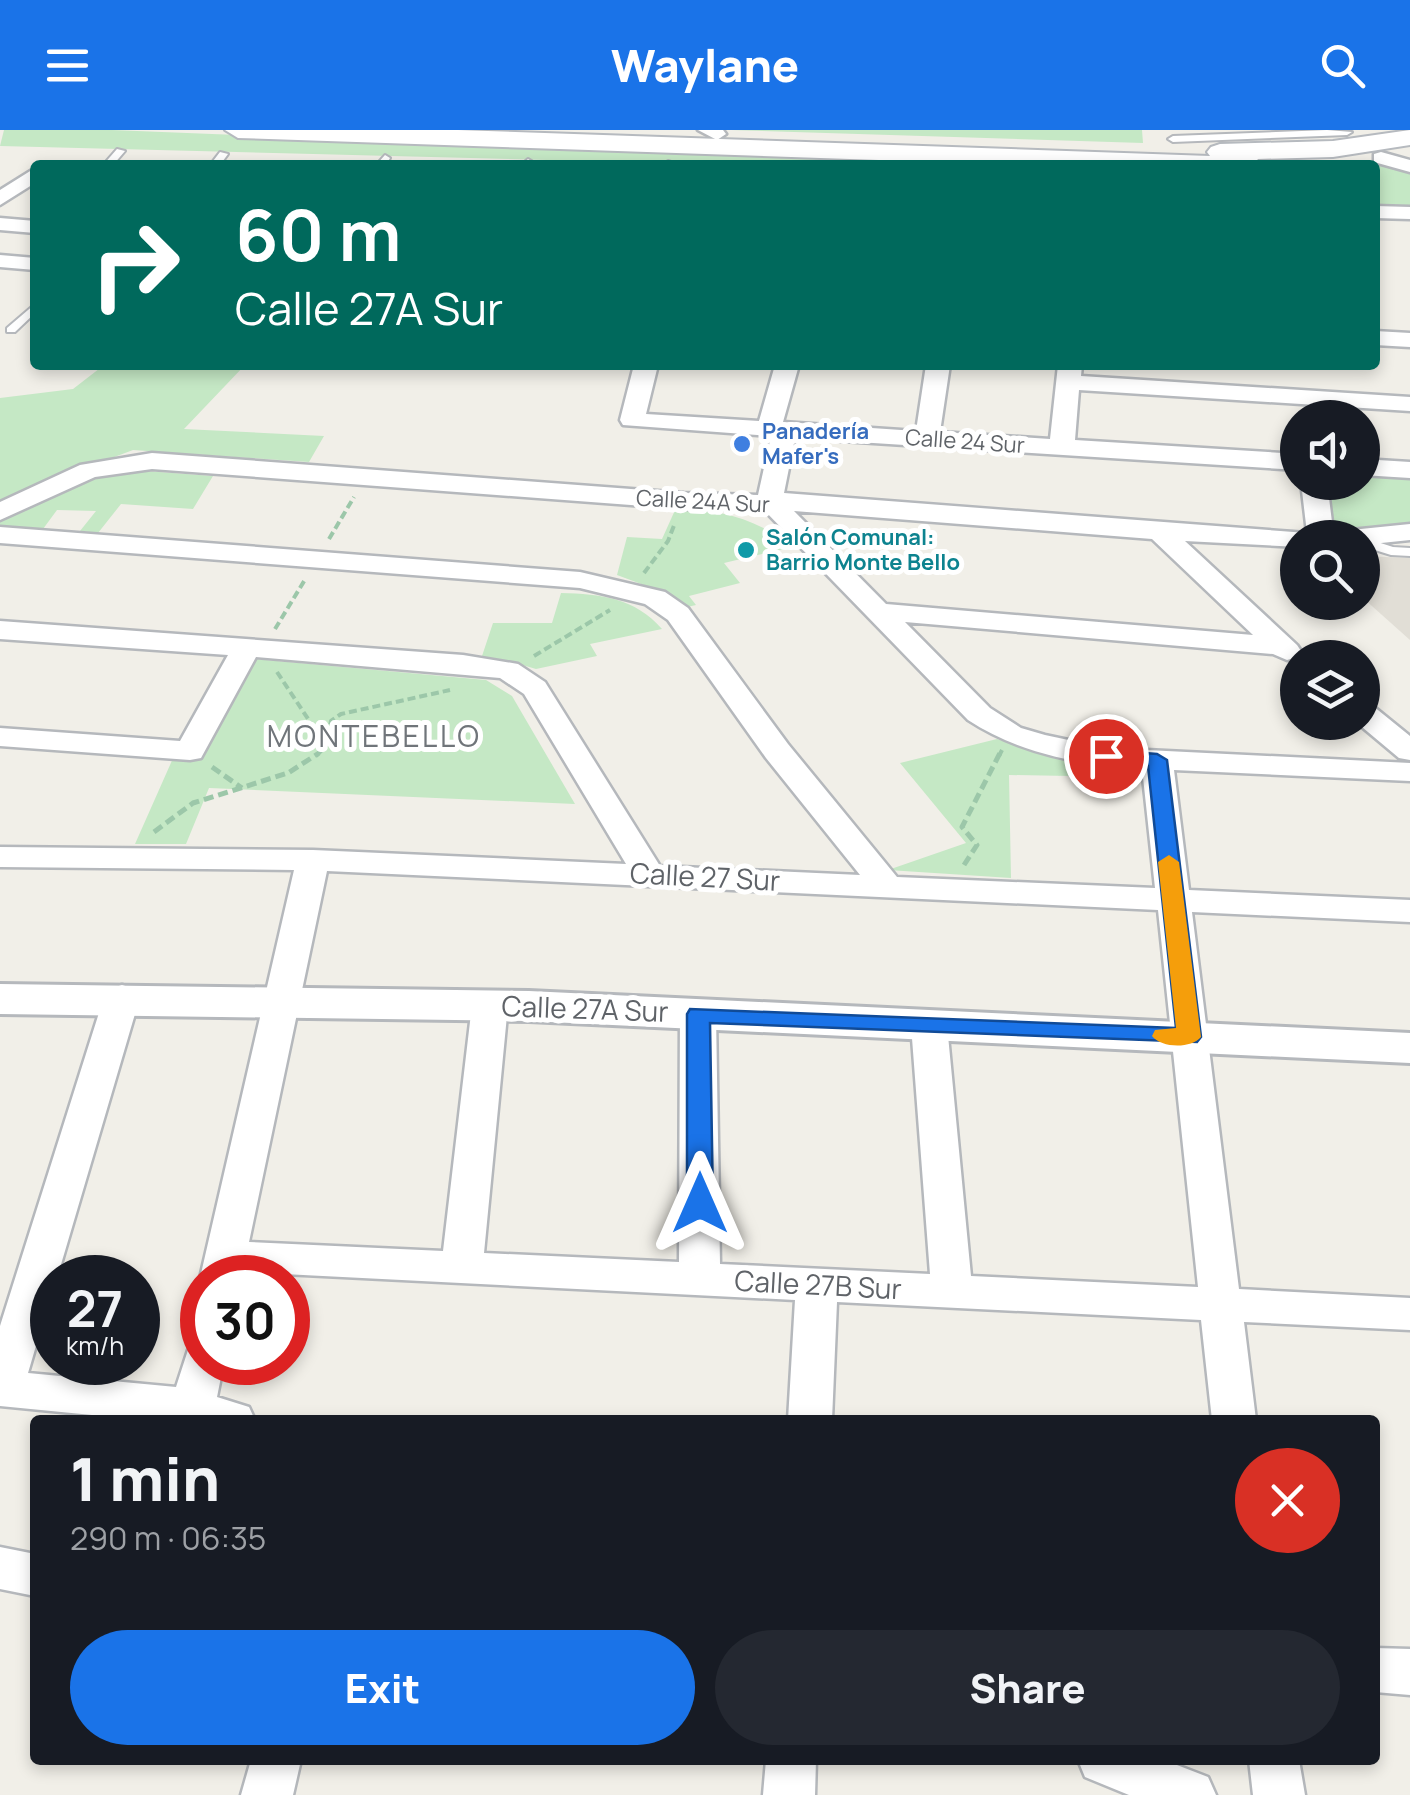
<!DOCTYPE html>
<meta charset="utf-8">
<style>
body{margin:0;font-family:Manrope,sans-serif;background:#242831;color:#f1f3f6;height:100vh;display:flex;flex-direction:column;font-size:38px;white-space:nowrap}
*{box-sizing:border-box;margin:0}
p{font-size:32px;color:#9ea1a6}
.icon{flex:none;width:55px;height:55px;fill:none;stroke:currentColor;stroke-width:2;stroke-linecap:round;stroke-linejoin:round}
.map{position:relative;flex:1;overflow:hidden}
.details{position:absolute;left:30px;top:1285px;width:1350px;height:350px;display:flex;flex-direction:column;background:#171b24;border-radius:10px;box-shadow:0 5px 15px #0003}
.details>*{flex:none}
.hud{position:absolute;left:30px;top:30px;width:1350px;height:210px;border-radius:10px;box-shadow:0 5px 15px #0003;background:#00695c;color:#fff;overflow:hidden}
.fabs{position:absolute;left:1280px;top:270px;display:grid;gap:20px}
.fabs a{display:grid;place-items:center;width:100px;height:100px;border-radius:50%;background:#171b24;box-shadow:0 5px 15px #0003;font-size:50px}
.speed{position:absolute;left:30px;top:1125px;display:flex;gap:20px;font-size:50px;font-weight:700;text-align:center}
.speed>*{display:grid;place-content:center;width:130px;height:130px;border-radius:50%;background:#171b24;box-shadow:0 5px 15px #0003;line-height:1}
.speed small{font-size:25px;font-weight:400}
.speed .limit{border:15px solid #d22;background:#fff;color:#111}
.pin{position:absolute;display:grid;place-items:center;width:85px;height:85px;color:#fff;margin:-42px;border:5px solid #fff;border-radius:50%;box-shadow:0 2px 10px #0007}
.me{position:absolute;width:110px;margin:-55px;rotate:0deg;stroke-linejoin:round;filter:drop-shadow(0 0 8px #0008)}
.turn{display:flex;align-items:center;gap:35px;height:210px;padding:0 40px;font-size:45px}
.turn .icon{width:130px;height:130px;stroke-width:2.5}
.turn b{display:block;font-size:70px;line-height:85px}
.round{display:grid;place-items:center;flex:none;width:105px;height:105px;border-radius:52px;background:#242831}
.overview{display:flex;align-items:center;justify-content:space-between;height:170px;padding:0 40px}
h1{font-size:60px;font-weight:800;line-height:75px}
.primary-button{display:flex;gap:20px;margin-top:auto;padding:20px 40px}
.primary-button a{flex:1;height:115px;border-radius:60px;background:#1a73e8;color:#fff;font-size:40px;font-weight:800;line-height:115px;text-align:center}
.primary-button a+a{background:#242831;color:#f1f3f6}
header{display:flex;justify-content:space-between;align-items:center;height:130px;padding:0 40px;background:#1a73e8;color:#fff;font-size:45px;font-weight:800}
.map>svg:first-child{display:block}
.education{fill:#e1ded6}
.green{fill:#c5e8c5}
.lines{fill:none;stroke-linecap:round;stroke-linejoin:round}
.service-casing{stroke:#b5b8bc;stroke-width:4}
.minor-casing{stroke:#b5b8bc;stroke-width:5}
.tertiary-casing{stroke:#b5b8bc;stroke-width:6}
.secondary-casing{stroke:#b6babf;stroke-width:4}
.path-far1{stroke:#9cc7a9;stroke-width:4;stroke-dasharray:8 4;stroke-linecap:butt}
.path{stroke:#9cc7a9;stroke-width:5;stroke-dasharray:10 5;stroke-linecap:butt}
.service{fill:#fff;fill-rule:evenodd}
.minor{fill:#fff;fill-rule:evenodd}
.tertiary{fill:#fff;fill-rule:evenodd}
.secondary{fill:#fff;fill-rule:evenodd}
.route{fill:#1a73e8;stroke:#114b97;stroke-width:2.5}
.slow{fill:#f59e0b}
.shop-dot{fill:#3f7fe0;stroke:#fff;stroke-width:4}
.culture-dot{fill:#0f9aa8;stroke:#fff;stroke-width:4}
.labels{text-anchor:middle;stroke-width:10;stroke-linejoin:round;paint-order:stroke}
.far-shop-label{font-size:22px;font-weight:bold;fill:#366cbe;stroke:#fff;text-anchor:start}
.far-street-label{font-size:22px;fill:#5f6368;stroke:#fff}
.far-culture-label{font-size:22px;font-weight:bold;fill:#0d838f;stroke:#fff;text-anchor:start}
.street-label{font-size:28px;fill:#5f6368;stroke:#fff}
.neighbourhood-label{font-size:30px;letter-spacing:2.5px;fill:#70757a;stroke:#fff}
</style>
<header><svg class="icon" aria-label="menu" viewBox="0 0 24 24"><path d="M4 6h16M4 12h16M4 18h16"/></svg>Waylane<svg class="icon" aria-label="search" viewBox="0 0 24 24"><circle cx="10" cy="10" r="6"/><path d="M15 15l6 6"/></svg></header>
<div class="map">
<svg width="1410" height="1665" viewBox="0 0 1410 1665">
<rect width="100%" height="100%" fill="#f1efe8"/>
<path class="education" d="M1362 426 1410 428V510L1363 468Z"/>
<path class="green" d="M4 0H112L1008 35H740L0 16Z
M731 0H1142L1143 13Z
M1389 34 1410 43V77L1375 76V36Z
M104 235H245L184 299 324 306 309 332 133 320 0 370V268L73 259Z
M132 340 213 346 193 379 121 374 98 403 80 401 96 381 57 380 43 399 0 397V389L98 346Z
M1363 343 1410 346V392L1331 403 1324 353 1362 352Z
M676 378C718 379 759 389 792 417L724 433 740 453 689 466 696 475 687 477 668 464 617 445 627 407 662 409Z
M561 463C601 464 635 468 662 499L590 514 597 526 536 539 505 530 481 529 493 493H552Z
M255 529 486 550 512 566 575 674 209 658 186 714H135L174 626H202Z
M997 609 1036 621 1124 637 1123 647 1009 645 1011 748 888 740 966 713 900 633Z"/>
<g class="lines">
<g class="service-casing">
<path id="service" d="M1327 0 1352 2 1347 5 1173 12 1168 9 1173 6Z
M117 19 125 21 113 35H103Z
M220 22 228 24 220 35H210Z
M385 25 390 28 386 35H376Z
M528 29 533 32 531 35H521Z
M668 31 671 32 673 35H663Z
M35 174V183L15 202H7V198Z
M1362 407 1393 417 1410 418V426L1391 425 1362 416Z"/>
</g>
<g class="minor-casing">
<path id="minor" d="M698 0H723L726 4 717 10Z
M1381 22 1410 30V42L1374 32V24Z
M35 38V53L0 75V60Z
M1375 76 1410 77V89L1375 88Z
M0 88 35 91V103L0 100Z
M0 125 35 128V140L0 137Z
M1375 201 1410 203V217L1375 215Z
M634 235H658L646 284 759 291 775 235H799L783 292 916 301 926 235H950L940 302 1050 309 1058 235H1082L1081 246 1410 267V281L1079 260 1075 310 1298 324V340L795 308 784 363 1307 403 1301 352H1327L1334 408H1298V417L1185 411 1297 515 1301 521 1297 527 1287 530 1273 524 905 492 990 578 1021 598 1045 605 1106 618 1410 633V651L1174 640 1189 760 1410 770V792L1192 782 1239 1159 1410 1168V1200L1244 1192 1256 1290H1212L1201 1190 837 1172 832 1290H788L795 1170 243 1142 242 1148H202V1152L200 1148 294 740 0 737V717L313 720 626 734 524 564 500 548 256 527 201 628 190 630 0 616V598L180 611 228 525 0 509V491L463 525 518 534 545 552 660 736 860 745 766 628 668 490 645 474 580 458 0 413V397L580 442 665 462 688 478 788 614 897 747 1155 758 1142 638C1081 635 1020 624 968 590L764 380 684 379 152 339 95 347 0 390V372L80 335 152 323 684 363 758 365 771 306 623 295 620 290ZM794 381 1152 409 1253 505 886 474ZM327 741 1158 780 1198 1157 971 1146 947 895 942 886 929 883 916 886 911 895 930 1144 720 1134 716 884 711 875 698 872 685 875 680 884 679 1132 484 1123 508 875 503 866 490 863 477 866 472 875 443 1121 249 1112Z
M1362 329 1410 332V348L1362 345Z
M1410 394V410L1362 415V408H1338L1351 400Z
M1362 573 1373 576 1410 606V630L1399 628 1356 592H1362Z
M122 855 135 859 140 867 57 1148H52V1161L28 1243 176 1257 188 1220 202 1215V1232H224L217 1267 249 1277 255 1290H143L0 1276V1196L104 867 109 859Z
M0 1417 35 1424V1466L0 1459Z
M1375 1518 1410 1519V1565L1375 1562Z
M251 1630H301L293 1665H241Z
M766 1630H816L815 1665H763Z
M1078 1630H1164L1208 1647 1216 1665H1129L1085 1647Z
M1249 1630H1299L1305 1665H1253Z"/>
</g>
<g class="tertiary-casing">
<path id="tertiary" d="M0 854 529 861 1410 903V933L529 891 0 884Z"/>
</g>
<g class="secondary-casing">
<path id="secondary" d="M225 0H458L1210 26 1207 22 1211 17 1220 14 1333 11 1410 0V15L1333 27 1257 29 1264 35H1026L238 8Z"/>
</g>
<path class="path-far1" d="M329 409 354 367
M644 443 668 411 675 393
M275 499 306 448
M534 526 610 480
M277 542 326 616
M316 626 326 616 331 591 341 584 450 560
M999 626 1002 620"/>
<path class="path" d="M212 637 242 658
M154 702 193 673 288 643 319 623
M964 735 977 715 962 697 1000 623"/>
<use href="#service" class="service"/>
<use href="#minor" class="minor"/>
<use href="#tertiary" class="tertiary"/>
<use href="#secondary" class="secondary"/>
</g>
<path class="route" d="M1106 620 1157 624 1167 630 1201 907 1197 912 710 893 713 1073 709 1080H691L687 1073V884L690 879 1176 898 1148 636 1099 631 1096 626Z"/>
<path class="slow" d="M1169 725 1179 732 1201 907C1191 919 1161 918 1152 906L1155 900 1176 898 1158 732Z"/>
<circle class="shop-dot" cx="742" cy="314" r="10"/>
<circle class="culture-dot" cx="746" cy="420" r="10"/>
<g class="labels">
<g class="far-shop-label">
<text x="762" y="309">Panadería<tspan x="762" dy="25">Mafer's</tspan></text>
</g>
<g class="far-street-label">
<text transform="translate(965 311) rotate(4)" y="8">Calle 24 Sur</text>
<text transform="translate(703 371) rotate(3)" y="8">Calle 24A Sur</text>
</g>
<g class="far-culture-label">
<text x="766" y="415">Salón Comunal:<tspan x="766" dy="25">Barrio Monte Bello</tspan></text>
</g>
<g class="street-label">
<text transform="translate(705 747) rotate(3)" y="10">Calle 27 Sur</text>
<text transform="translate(585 879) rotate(2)" y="10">Calle 27A Sur</text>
<text transform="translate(818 1155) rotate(3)" y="10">Calle 27B Sur</text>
</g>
<g class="neighbourhood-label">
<text x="374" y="617">MONTEBELLO</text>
</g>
</g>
</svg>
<div class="fabs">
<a><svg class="icon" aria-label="sound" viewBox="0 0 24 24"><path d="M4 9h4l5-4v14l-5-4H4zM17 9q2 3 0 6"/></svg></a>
<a><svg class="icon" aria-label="search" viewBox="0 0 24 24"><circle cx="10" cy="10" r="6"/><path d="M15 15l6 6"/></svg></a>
<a><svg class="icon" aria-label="layers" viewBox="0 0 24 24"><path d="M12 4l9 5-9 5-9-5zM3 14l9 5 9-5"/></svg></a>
</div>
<div class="speed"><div>27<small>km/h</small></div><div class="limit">30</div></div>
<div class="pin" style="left:1106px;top:626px;background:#d93025"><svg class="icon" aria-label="arrive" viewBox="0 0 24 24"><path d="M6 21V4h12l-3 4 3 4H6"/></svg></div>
<svg class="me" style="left:700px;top:1073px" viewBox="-20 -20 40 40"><path d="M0-17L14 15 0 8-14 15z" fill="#1a73e8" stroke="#fff" stroke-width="4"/></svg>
<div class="hud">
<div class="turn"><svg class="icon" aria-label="right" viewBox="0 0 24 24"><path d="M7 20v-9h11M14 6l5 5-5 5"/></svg><div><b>60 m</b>Calle 27A Sur</div></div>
</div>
<section class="details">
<div class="overview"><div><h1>1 min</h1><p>290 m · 06:35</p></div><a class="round" style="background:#d93025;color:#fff"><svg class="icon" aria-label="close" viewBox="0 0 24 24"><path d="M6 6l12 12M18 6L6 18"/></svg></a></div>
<div class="primary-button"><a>Exit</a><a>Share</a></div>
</section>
</div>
